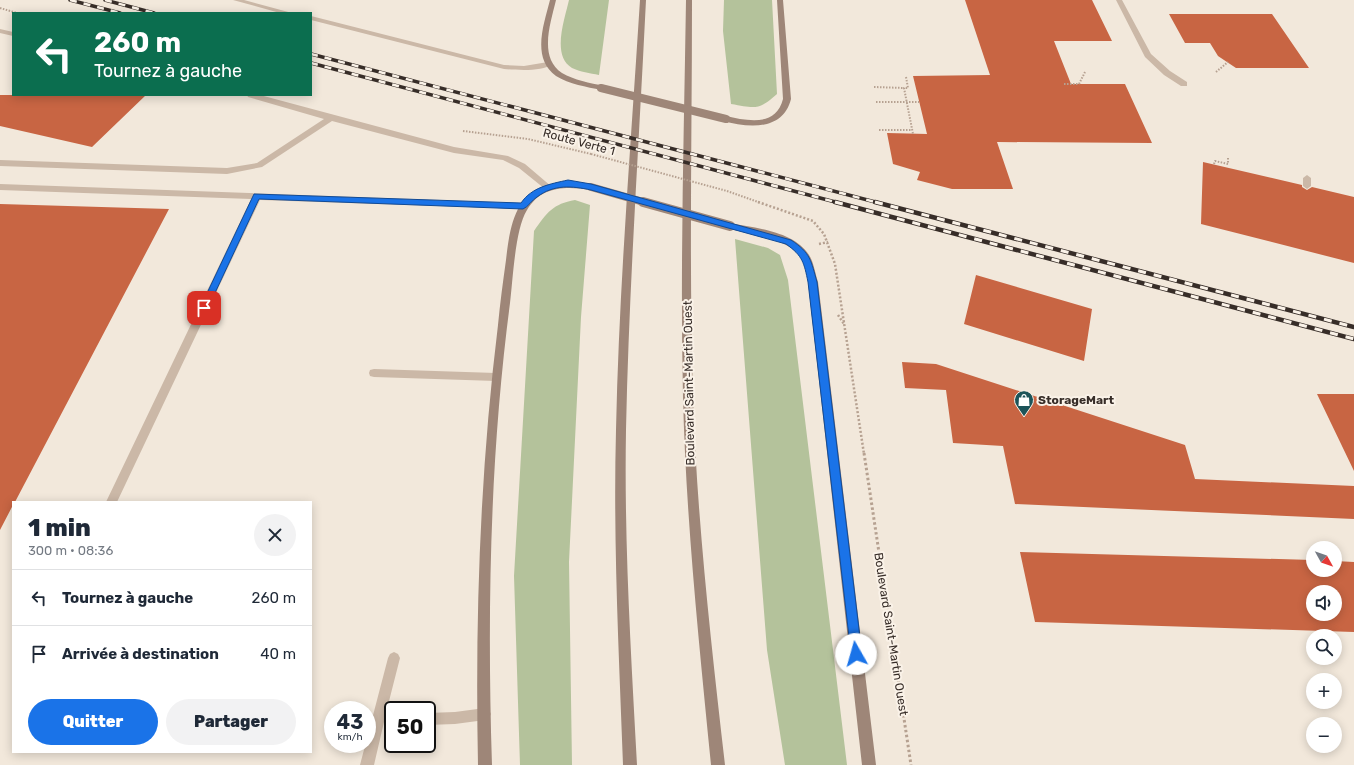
<!DOCTYPE html>
<html lang="fr">
<meta charset="utf-8">
<style>
body{margin:0;font-family:Rubik,sans-serif;background:#f2f2f3;color:#1f2937;height:100vh;display:flex;flex-direction:column;font-size:15px;white-space:nowrap}
*{box-sizing:border-box;margin:0}
p{font-size:13px;color:#747a83}
.icon{flex:none;width:22px;height:22px;fill:none;stroke:currentColor;stroke-width:2;stroke-linecap:round;stroke-linejoin:round}
.map{position:relative;flex:1;overflow:hidden}
.panel{position:absolute;left:12px;top:501px;width:300px;height:252px;display:flex;flex-direction:column;background:#fff;border-radius:0px;box-shadow:0 2px 10px #0003}
.panel>*{flex:none}
.guide{position:absolute;left:12px;top:12px;width:300px;height:84px;border-radius:0px;box-shadow:0 2px 10px #0003;background:#0b6e4f;color:#fff;overflow:hidden}
.needle{width:26px;rotate:130deg}
.controls{position:absolute;left:1306px;top:541px;display:grid;gap:8px}
.controls a{display:grid;place-items:center;width:36px;height:36px;border-radius:50%;background:#fff;box-shadow:0 2px 10px #0003;font-size:20px}
.speed{position:absolute;left:324px;top:701px;display:flex;gap:8px;font-size:20px;font-weight:700;text-align:center}
.speed>*{display:grid;place-content:center;width:52px;height:52px;border-radius:50%;background:#fff;box-shadow:0 2px 10px #0003;line-height:1}
.speed small{font-size:10px;font-weight:400}
.speed .limit{border:2px solid #111;border-radius:6px;background:#fff;color:#111}
.pin{position:absolute;display:grid;place-items:center;width:34px;height:34px;color:#fff;margin:-17px;border-radius:8px;box-shadow:0 2px 6px #0006}
.me{position:absolute;width:44px;margin:-22px;rotate:353deg;stroke-linejoin:round;filter:drop-shadow(0 0 3px #0008)}
.turn{display:flex;align-items:center;gap:14px;height:84px;padding:0 16px;font-size:18px}
.turn .icon{width:52px;height:52px;stroke-width:2.5}
.turn b{display:block;font-size:28px;line-height:34px}
.round{display:grid;place-items:center;flex:none;width:42px;height:42px;border-radius:21px;background:#f2f2f3}
.summary{display:flex;align-items:center;justify-content:space-between;height:68px;padding:0 16px}
h1{font-size:24px;font-weight:800;line-height:30px}
.cta{display:flex;gap:8px;margin-top:auto;padding:8px 16px}
.cta a{flex:1;height:46px;border-radius:24px;background:#1a73e8;color:#fff;font-size:16px;font-weight:800;line-height:46px;text-align:center}
.cta a+a{background:#f2f2f3;color:#1f2937}
ul{padding:0;list-style:none}
li{display:flex;align-items:center;gap:12px;height:56px;padding:0 16px;border-top:1px solid #e0e1e3}
li div{flex:1}
li b{display:block;font-size:15px}
li em{font-style:normal}
.map>svg:first-child{display:block}
.green{fill:#b4c29b}
.building{fill:#c86543;fill-rule:evenodd}
.lines{fill:none;stroke-linecap:round;stroke-linejoin:round}
.path-far2{stroke:#b6a191;stroke-width:2;stroke-dasharray:1.5 1.5;stroke-linecap:butt}
.path-far1{stroke:#b6a191;stroke-width:2.5;stroke-dasharray:2 2;stroke-linecap:butt}
.path{stroke:#b6a191;stroke-width:3;stroke-dasharray:2.5 2.5;stroke-linecap:butt}
.lane{fill:#cbb8a7;fill-rule:evenodd}
.street{fill:#cbb8a7;fill-rule:evenodd}
.secondary{fill:#9e8678;fill-rule:evenodd}
.rail-far1-casing{stroke:#372d28;stroke-width:3.5}
.rail-casing{stroke:#372d28;stroke-width:4.5}
.rail-far1{stroke:#faf2e8;stroke-width:2.5;stroke-dasharray:7;stroke-linecap:butt}
.rail{stroke:#faf2e8;stroke-width:3;stroke-dasharray:8;stroke-linecap:butt}
.path-bridge{stroke:#b6a191;stroke-width:2;stroke-dasharray:1.5 1.5;stroke-linecap:butt}
.secondary-bridge-far1{stroke:#9e8678;stroke-width:8}
.secondary-bridge{stroke:#9e8678;stroke-width:10}
.route{fill:#1a73e8;stroke:#114b97}
.labels{text-anchor:middle;stroke-width:4;stroke-linejoin:round;paint-order:stroke}
.street-label{font-size:12px;fill:#372d28;stroke:#faf2e8}
.poi-label{font-size:12px;font-weight:bold;fill:#372d28;stroke:#faf2e8;text-anchor:start}
</style>
<div class="map">
<svg width="1354" height="765" viewBox="0 0 1354 765">
<rect width="100%" height="100%" fill="#f2e8db"/>
<path class="green" d="M569 0H609L599 75C590 73 580 72 572 68 551 56 565 18 569 0Z
M724 0H772L777 94C758 111 755 108 731 104L723 31Z
M575 200 590 205 581 317 569 562 572 765H520L514 576 534 231C547 212 553 204 575 200Z
M735 239 768 248 780 255 788 280 847 765H785L767 650Z"/>
<path class="building" d="M965 0H1092L1112 41H1054L1071 84H1125L1152 143 997 142 1013 189H952L917 180 920 172 893 164 887 133 927 134 913 76 990 75Z
M1169 14H1272L1309 68H1236L1218 56 1210 43H1185Z
M0 95H146L92 147 0 126Z
M1203 162 1302 185V187L1307 190 1312 187 1354 197V263L1201 224Z
M0 204 169 209 15 502H13V505L0 530Z
M976 275 1092 309 1084 361 964 324Z
M902 362 936 364 1185 445 1195 479 1354 486V519L1015 504 1003 446 953 443 946 390 905 388Z
M1317 394H1354V471Z
M1020 552 1313 560V570H1335V561L1354 562V632L1035 622ZM1313 592H1335V614H1313Z"/>
<g class="lines">
<path class="path-far2" d="M0 8 17 13
M1216 72 1228 62
M906 77 908 88H904L913 134
M1064 84H1079L1085 72
M874 87 904 88
M876 102H919
M879 130H912
M463 131 528 139 591 154
M1214 164 1215 161 1228 164V157
M727 191 761 203"/>
<path class="path-far1" d="M758 202 813 221 824 234 835 264 864 454
M819 244 828 242
M838 315 844 324"/>
<path class="path" d="M864 453 911 765"/>
<path class="lane" d="M233 0H244L292 13H280Z
M311 16 504 65 524 66 548 62 552 64C543 72 516 70 504 69L311 20Z
M0 29 13 32V36L0 33Z
M247 95H260L454 147 508 156 525 164 552 187 548 190 545 189 519 168 503 160 454 153 332 121 262 167 227 174 0 166V160L227 168 257 163 324 119 248 97Z
M1307 175 1311 178V186L1307 189 1303 186V178Z
M0 184 523 203 527 206 523 209 260 200 117 502H106L251 199 0 190Z
M374 369 496 373 500 374 501 377 500 380 496 381 374 377 370 376 369 373 370 370Z
M394 652 398 654 400 658 387 709 394 710 393 722H384L374 765H360L388 658 390 654Z
M485 708 489 710 491 714 489 718 485 720 455 724 427 725V713L455 712Z"/>
<path class="street" d="M1116 0H1122L1151 54 1170 71 1187 82V86H1181L1164 75 1145 57Z"/>
<path class="secondary" d="M550 0H556C551 22 538 57 562 73 574 80 590 83 604 86V90H601C587 87 569 84 556 76 531 58 544 24 550 0Z
M640 0H646C639 143 629 287 626 430 624 542 631 654 637 765H623C619 654 613 542 616 430 619 287 631 143 640 0Z
M686 0H692C692 132 689 265 693 397 697 520 711 642 725 765H711C699 642 686 520 683 397 680 264 684 132 686 0Z
M777 0H783L791 99C783 131 749 128 723 121V117L726 116C748 121 776 127 783 99Z
M567 181 591 184 595 187 591 190C566 186 541 186 527 210 515 229 513 279 510 303 490 456 487 611 492 765H478C475 618 480 471 498 325 500 303 503 282 506 260 508 243 510 225 518 209 528 190 547 183 567 181Z
M730 223C755 228 794 231 809 255 814 263 815 273 818 282L876 765H862L808 282C807 275 806 267 803 261 791 237 750 235 727 228L726 226Z"/>
<g class="rail-far1-casing">
<path id="rail-far1" d="M70 0 120 13
M105 0 154 13
M311 54 879 203
M311 63 839 203"/>
</g>
<g class="rail-casing">
<path id="rail" d="M835 202 1354 339
M875 202 1354 327"/>
</g>
<use href="#rail-far1" class="rail-far1"/>
<use href="#rail" class="rail"/>
<path class="path-bridge" d="M591 154 727 191"/>
<path class="secondary-bridge-far1" d="M601 88 726 119
M591 187 647 203"/>
<path class="secondary-bridge" d="M643 202 730 226"/>
</g>
<path class="route" d="M568 180 591 184 791 240C811 253 811 261 817 282L862 654 860 658 856 660 852 658 851 654 808 282C804 263 803 256 786 244L591 190C572 186 554 184 537 197 532 200 528 207 523 209L259 199 207 310 204 311 200 308 254 194 521 203C532 187 550 184 568 180Z"/>
<defs>
<g id="shop-pin" transform="scale(1)"><path d="M0 17L-7.5 6A9.5 9.5 0 1 1 7.5 6Z" fill="#1c5459" stroke="#faf2e8"/><path d="M-5-2.5h2.3a2.7 3.5 0 0 1 5.4 0H5L5.5 6h-11ZM-1.5-2.5h3a1.5 2.3 0 0 0-3 0Z" fill="#fff"/></g>
</defs>
<g fill-rule="evenodd">
<use href="#shop-pin" x="1024" y="400"/>
</g>
<g class="labels">
<g class="street-label">
<text transform="translate(579 142) rotate(15)" y="4">Route Verte 1</text>
<text transform="translate(689 383) rotate(-91)" y="4">Boulevard Saint-Martin Ouest</text>
<text transform="translate(891 634) rotate(81)" y="4">Boulevard Saint-Martin Ouest</text>
</g>
<g class="poi-label">
<text x="1038" y="404">StorageMart</text>
</g>
</g>
</svg>
<div class="controls">
<a><svg class="needle" viewBox="-14 -14 28 28"><path d="M0-13l5 13h-10z" fill="#e53935"/><path d="M0 13l5-13h-10z" fill="#747a83"/></svg></a>
<a><svg class="icon" aria-label="sound" viewBox="0 0 24 24"><path d="M4 9h4l5-4v14l-5-4H4zM17 9q2 3 0 6"/></svg></a>
<a><svg class="icon" aria-label="search" viewBox="0 0 24 24"><circle cx="10" cy="10" r="6"/><path d="M15 15l6 6"/></svg></a>
<a>+</a>
<a>−</a>
</div>
<div class="speed"><div>43<small>km/h</small></div><div class="limit">50</div></div>
<div class="pin" style="left:204px;top:308px;background:#d93025"><svg class="icon" aria-label="arrive" viewBox="0 0 24 24"><path d="M6 21V4h12l-3 4 3 4H6"/></svg></div>
<svg class="me" style="left:856px;top:654px" viewBox="-20 -20 40 40"><circle r="19" fill="#fff"/><path d="M0-13L10 11 0 6-10 11z" fill="#1a73e8"/></svg>
<div class="guide">
<div class="turn"><svg class="icon" aria-label="left" viewBox="0 0 24 24"><path d="M17 20v-9H6M10 6l-5 5 5 5"/></svg><div><b>260 m</b>Tournez à gauche</div></div>
</div>
<section class="panel">
<div class="summary"><div><h1>1 min</h1><p>300 m · 08:36</p></div><a class="round"><svg class="icon" aria-label="close" viewBox="0 0 24 24"><path d="M6 6l12 12M18 6L6 18"/></svg></a></div>
<ul>
<li><svg class="icon" aria-label="left" viewBox="0 0 24 24"><path d="M17 20v-9H6M10 6l-5 5 5 5"/></svg><div><b>Tournez à gauche</b></div><em>260 m</em></li>
<li><svg class="icon" aria-label="arrive" viewBox="0 0 24 24"><path d="M6 21V4h12l-3 4 3 4H6"/></svg><div><b>Arrivée à destination</b></div><em>40 m</em></li>
</ul>
<div class="cta"><a>Quitter</a><a>Partager</a></div>
</section>
</div>
